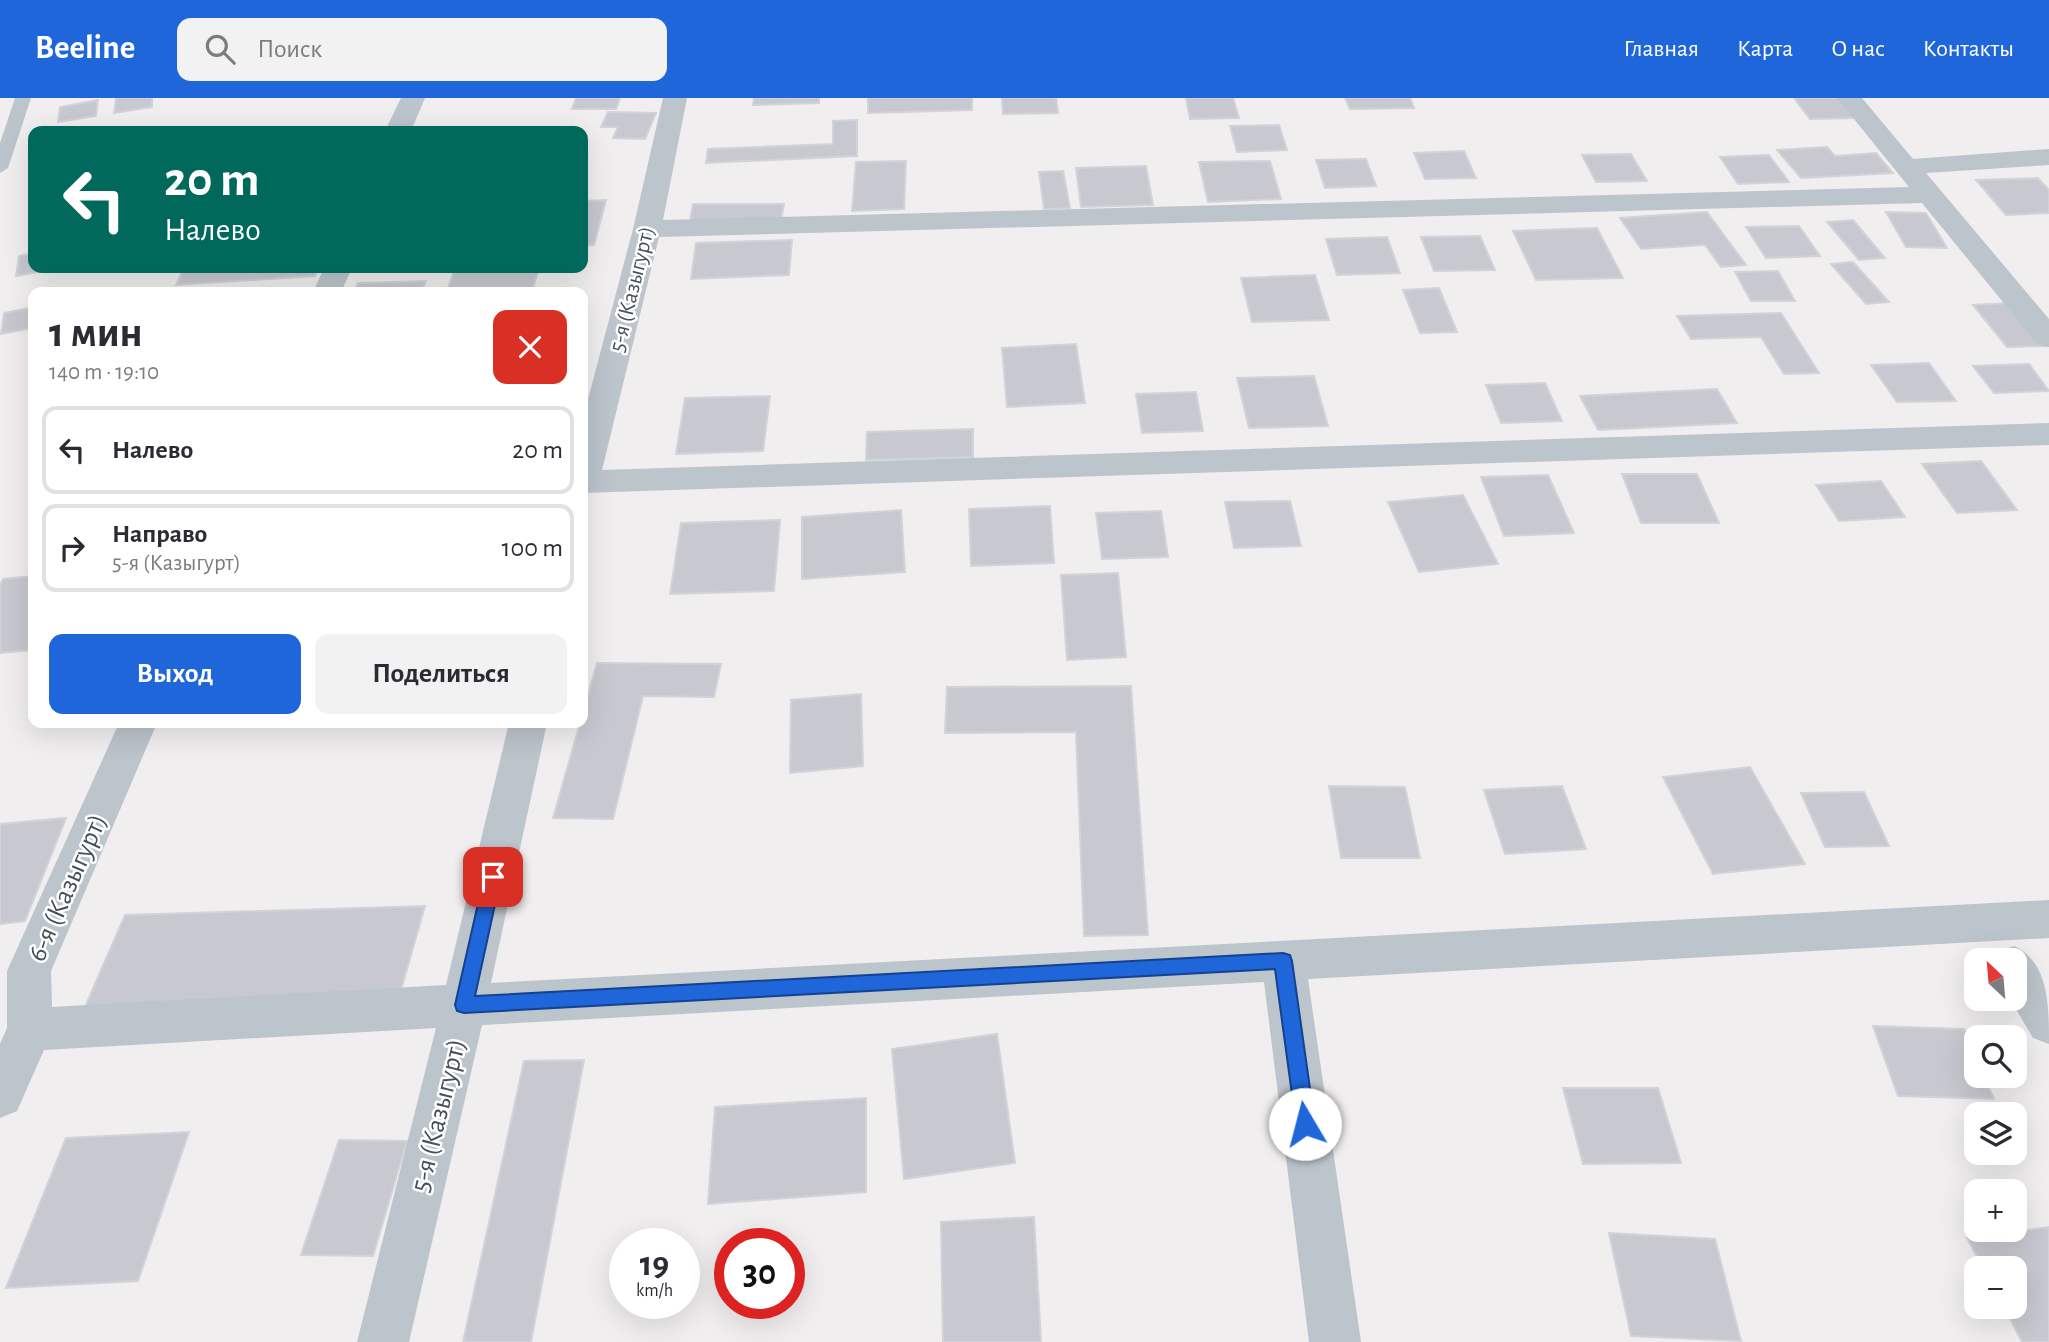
<!DOCTYPE html>
<html lang="ru">
<meta charset="utf-8">
<style>
body{margin:0;font-family:"Alegreya Sans",sans-serif;background:#f2f2f3;color:#2b2b33;height:100vh;display:flex;flex-direction:column;font-size:26px;white-space:nowrap}
*{box-sizing:border-box;margin:0}
p{font-size:23px;color:#7c7c81}
.icon{flex:none;width:38px;height:38px;fill:none;stroke:currentColor;stroke-width:2;stroke-linecap:round;stroke-linejoin:round}
.map{position:relative;flex:1;overflow:hidden}
.sheet{position:absolute;left:28px;top:189px;width:560px;height:441px;display:flex;flex-direction:column;background:#fff;border-radius:14px;box-shadow:0 7px 28px #0002}
.sheet>*{flex:none}
.guide{position:absolute;left:28px;top:28px;width:560px;height:147px;border-radius:14px;box-shadow:0 7px 28px #0002;background:#00695c;color:#fff;overflow:hidden}
.needle{width:46px;rotate:334deg}
.fabs{position:absolute;left:1964px;top:850px;display:grid;gap:14px}
.fabs a{display:grid;place-items:center;width:63px;height:63px;border-radius:14px;background:#fff;box-shadow:0 7px 28px #0002;font-size:35px}
.speed{position:absolute;left:609px;top:1130px;display:flex;gap:14px;font-size:35px;font-weight:700;text-align:center}
.speed>*{display:grid;place-content:center;width:91px;height:91px;border-radius:50%;background:#fff;box-shadow:0 7px 28px #0002;line-height:1}
.speed small{font-size:18px;font-weight:400}
.speed .limit{border:10px solid #d22;background:#fff;color:#111}
.pin{position:absolute;display:grid;place-items:center;width:60px;height:60px;color:#fff;margin:-30px;border-radius:14px;box-shadow:0 4px 10px #0006}
.me{position:absolute;width:77px;margin:-38px;rotate:352deg;stroke-linejoin:round;filter:drop-shadow(0 0 5px #0008)}
.turn{display:flex;align-items:center;gap:24px;height:147px;padding:0 21px;font-size:32px}
.turn .icon{width:91px;height:91px;stroke-width:2.5}
.turn b{display:block;font-size:49px;line-height:60px}
.round{display:grid;place-items:center;flex:none;width:74px;height:74px;border-radius:14px;background:#f2f2f3}
.overview{display:flex;align-items:center;justify-content:space-between;height:119px;padding:0 21px}
h1{font-size:42px;font-weight:700;line-height:52px}
.primary-button{display:flex;gap:14px;margin-top:auto;padding:14px 21px}
.primary-button a{flex:1;height:80px;border-radius:14px;background:#1e66da;color:#fff;font-size:28px;font-weight:700;line-height:80px;text-align:center}
.primary-button a+a{background:#f2f2f3;color:#2b2b33}
ul{padding:0;list-style:none}
li{display:flex;align-items:center;gap:21px;height:88px;margin:0 14px 10px;padding:0 7px;border:4px solid #e1e1e2;border-radius:14px}
li div{flex:1}
li b{display:block;font-size:26px}
li em{font-style:normal}
header{display:flex;align-items:center;gap:42px;box-sizing:border-box;height:98px;padding:0 35px;background:#1e66da;color:#fff}
header strong{font-size:33px}
nav{display:flex;gap:38px;margin-inline-start:auto;font-size:24px}
.search{width:490px;height:63px;background:#f2f2f3;display:flex;align-items:center;gap:18px;box-sizing:border-box;padding:0 24px;border-radius:14px;color:#7c7c81;font-size:26px}
.map>svg:first-child{display:block}
.building{fill:#c8c9d0;stroke:#d2d3d9;stroke-width:2}
.lines{fill:none;stroke-linecap:round;stroke-linejoin:round}
.service{fill:#bcc4cc;fill-rule:evenodd}
.minor{fill:#bcc4cc;fill-rule:evenodd}
.route{fill:#1e66da;stroke:#14428e;stroke-width:2}
.labels{text-anchor:middle;stroke-width:5;stroke-linejoin:round;paint-order:stroke}
.far-street-label{font-size:23px;fill:#46505a;stroke:#fff}
.street-label{font-size:28px;fill:#46505a;stroke:#fff}
</style>
<header>
<strong>Beeline</strong>
<div class="search"><svg class="icon" aria-label="search" viewBox="0 0 24 24"><circle cx="10" cy="10" r="6"/><path d="M15 15l6 6"/></svg>Поиск</div>
<nav><a>Главная</a><a>Карта</a><a>О нас</a><a>Контакты</a></nav>
</header>
<div class="map">
<svg width="2049" height="1244" viewBox="0 0 2049 1244">
<rect width="100%" height="100%" fill="#f0eeee"/>
<path class="building" d="M116 0H152V9L114 15Z
M576 0H620L616 11H572Z
M754 0H819V5L753 7Z
M868 0H972V12L868 15Z
M1002 0H1056L1058 15 1003 16Z
M1186 0H1233L1239 20 1190 21Z
M1345 0H1410L1414 10 1350 11Z
M1794 0H1842L1858 20 1810 21Z
M98 2 96 18 58 24 60 9Z
M608 14 656 15 645 41 613 40 618 29H601Z
M857 22V58L706 65 708 51 833 46V23Z
M1279 27 1287 52 1237 54 1230 28Z
M1827 49 1835 58 1876 55 1893 75 1801 80 1777 52Z
M1464 53 1476 80 1425 81 1414 55Z
M1631 56 1647 83 1596 84 1582 57Z
M1769 57 1789 84 1738 86 1720 59Z
M1366 61 1376 88 1325 90 1316 62Z
M906 63 904 111 852 113 856 64Z
M1270 63 1281 101 1208 104 1199 64Z
M1146 68 1153 107 1081 109 1076 70Z
M1063 73 1070 110 1044 111 1039 74Z
M2038 80 2049 92V115L2006 117 1976 82Z
M606 102 594 147 583 148V103Z
M693 106H784L781 122 690 123Z
M1707 114 1746 167 1721 169 1705 147 1641 151 1620 120Z
M1886 114 1926 115 1947 150 1906 149Z
M1853 122 1885 160 1859 162 1827 124Z
M1799 128 1820 158 1766 160 1746 129Z
M1597 130 1623 180 1536 182 1513 133Z
M1480 138 1495 172 1434 173 1421 139Z
M1387 139 1400 175 1337 177 1326 141Z
M792 142 789 177 691 181 696 145Z
M33 155V170H59L16 178 19 158Z
M1853 164 1889 204 1866 206 1831 166Z
M184 170H318L315 178 176 187Z
M455 170H539L533 190 447 193Z
M1778 173 1795 203H1751L1735 174Z
M1315 177 1329 222 1252 224 1241 180Z
M426 183 421 194H354L358 185Z
M1439 190 1457 234 1420 235 1403 192Z
M2012 205 2048 248 2007 249 1973 207Z
M33 209V230L1 236 4 215Z
M1781 215 1819 275 1784 276 1761 239 1691 241 1677 218Z
M1076 246 1085 305 1007 309 1002 250Z
M1929 265 1956 303 1897 304 1871 267Z
M2029 266 2049 293 1994 295 1973 268Z
M1314 278 1328 328 1249 330 1237 280Z
M1545 285 1562 323 1501 325 1486 287Z
M1717 291 1737 325 1598 332 1580 298Z
M1196 294 1203 333 1142 335 1136 296Z
M770 298 763 353 676 356 685 300Z
M973 331V359L866 362 867 334Z
M1981 363 2017 412 1957 415 1922 366Z
M1622 376H1697L1719 425H1641Z
M1548 377 1574 435 1504 438 1481 379Z
M1881 383 1905 419 1839 423 1816 387Z
M1463 397 1498 466 1419 474 1388 404Z
M1290 403 1301 448 1234 450 1225 404Z
M1050 408 1054 465 971 468 969 411Z
M901 412 905 474 802 481V419Z
M1161 413 1168 459 1102 461 1096 415Z
M780 422 774 493 670 496 681 425Z
M1118 475 1126 559 1067 562 1061 477Z
M33 478V552L0 555V487L3 481Z
M597 565 721 566 714 599 643 598 613 721 553 720 580 625H583V615Z
M1131 588 1148 837 1084 838 1076 634 945 635 947 589Z
M861 596 863 668 790 675 791 602Z
M1750 669 1805 766 1713 776 1663 679Z
M1329 688 1405 689 1420 760H1341Z
M1562 688 1586 751 1505 756 1484 692Z
M1864 694 1889 748 1825 749 1801 695Z
M66 720 25 823 0 826V726Z
M425 808 399 899 85 909 125 817Z
M1873 928 1964 931 1976 959V978H1984L1994 1001 1898 998Z
M997 936 1015 1065 904 1081 892 951Z
M584 962 531 1244H463L524 963Z
M1563 990H1658L1681 1065 1583 1066Z
M866 1000V1094L708 1106 715 1009Z
M189 1034 138 1183 6 1190 66 1040Z
M339 1042 407 1043 373 1158 301 1157Z
M1034 1119 1041 1244H943L941 1124Z
M2049 1129V1244H2022L2004 1209H2014V1171H1984L1967 1140Z
M1609 1135 1715 1141 1741 1243 1631 1238Z"/>
<g class="lines">
<path class="service" d="M15 0H31L8 70 0 75V45Z"/>
<path class="minor" d="M401 0H425L411 33H385Z
M663 0H687L663 122 1909 89 1837 0H1862L1913 61 2049 51V67L1926 75 2049 221V249L2038 247 1922 105 659 139 602 372 2049 325V347L583 395V320L633 131Z
M324 170H352L341 194H313Z
M119 625H157L51 873 52 909 446 887 509 625H547L491 885 2049 802V840L1308 881 1361 1244H1309L1264 884 482 927 409 1244H357L436 930 44 952 17 1013 0 1020V946L7 930V873Z
M2014 848C2049 864 2049 908 2049 946L2033 940 2010 901H2014V863H1994L1998 854Z"/>
</g>
<path class="route" d="M493 771 499 773 501 779 475 898 1283 855 1290 857 1292 863 1315 1026 1312 1033 1305 1036 1298 1033 1296 1026 1275 871 464 915 457 913 455 907 484 779 487 773Z"/>
<g class="labels">
<g class="far-street-label">
<text transform="translate(631 191) rotate(-76)" y="8">5-я (Казыгурт)</text>
</g>
<g class="street-label">
<text transform="translate(66 789) rotate(-66)" y="10">6-я (Казыгурт)</text>
<text transform="translate(437 1017) rotate(-76)" y="10">5-я (Казыгурт)</text>
</g>
</g>
</svg>
<div class="fabs">
<a><svg class="needle" viewBox="-14 -14 28 28"><path d="M0-13l5 13h-10z" fill="#e53935"/><path d="M0 13l5-13h-10z" fill="#7c7c81"/></svg></a>
<a><svg class="icon" aria-label="search" viewBox="0 0 24 24"><circle cx="10" cy="10" r="6"/><path d="M15 15l6 6"/></svg></a>
<a><svg class="icon" aria-label="layers" viewBox="0 0 24 24"><path d="M12 4l9 5-9 5-9-5zM3 14l9 5 9-5"/></svg></a>
<a>+</a>
<a>−</a>
</div>
<div class="speed"><div>19<small>km/h</small></div><div class="limit">30</div></div>
<div class="pin" style="left:493px;top:779px;background:#d93025"><svg class="icon" aria-label="arrive" viewBox="0 0 24 24"><path d="M6 21V4h12l-3 4 3 4H6"/></svg></div>
<svg class="me" style="left:1305px;top:1026px" viewBox="-20 -20 40 40"><circle r="19" fill="#fff"/><path d="M0-13L10 11 0 6-10 11z" fill="#1e66da"/></svg>
<div class="guide">
<div class="turn"><svg class="icon" aria-label="left" viewBox="0 0 24 24"><path d="M17 20v-9H6M10 6l-5 5 5 5"/></svg><div><b>20 m</b>Налево</div></div>
</div>
<section class="sheet">
<div class="overview"><div><h1>1 мин</h1><p>140 m · 19:10</p></div><a class="round" style="background:#d93025;color:#fff"><svg class="icon" aria-label="close" viewBox="0 0 24 24"><path d="M6 6l12 12M18 6L6 18"/></svg></a></div>
<ul>
<li><svg class="icon" aria-label="left" viewBox="0 0 24 24"><path d="M17 20v-9H6M10 6l-5 5 5 5"/></svg><div><b>Налево</b></div><em>20 m</em></li>
<li><svg class="icon" aria-label="right" viewBox="0 0 24 24"><path d="M7 20v-9h11M14 6l5 5-5 5"/></svg><div><b>Направо</b><p>5-я (Казыгурт)</p></div><em>100 m</em></li>
</ul>
<div class="primary-button"><a>Выход</a><a>Поделиться</a></div>
</section>
</div>
